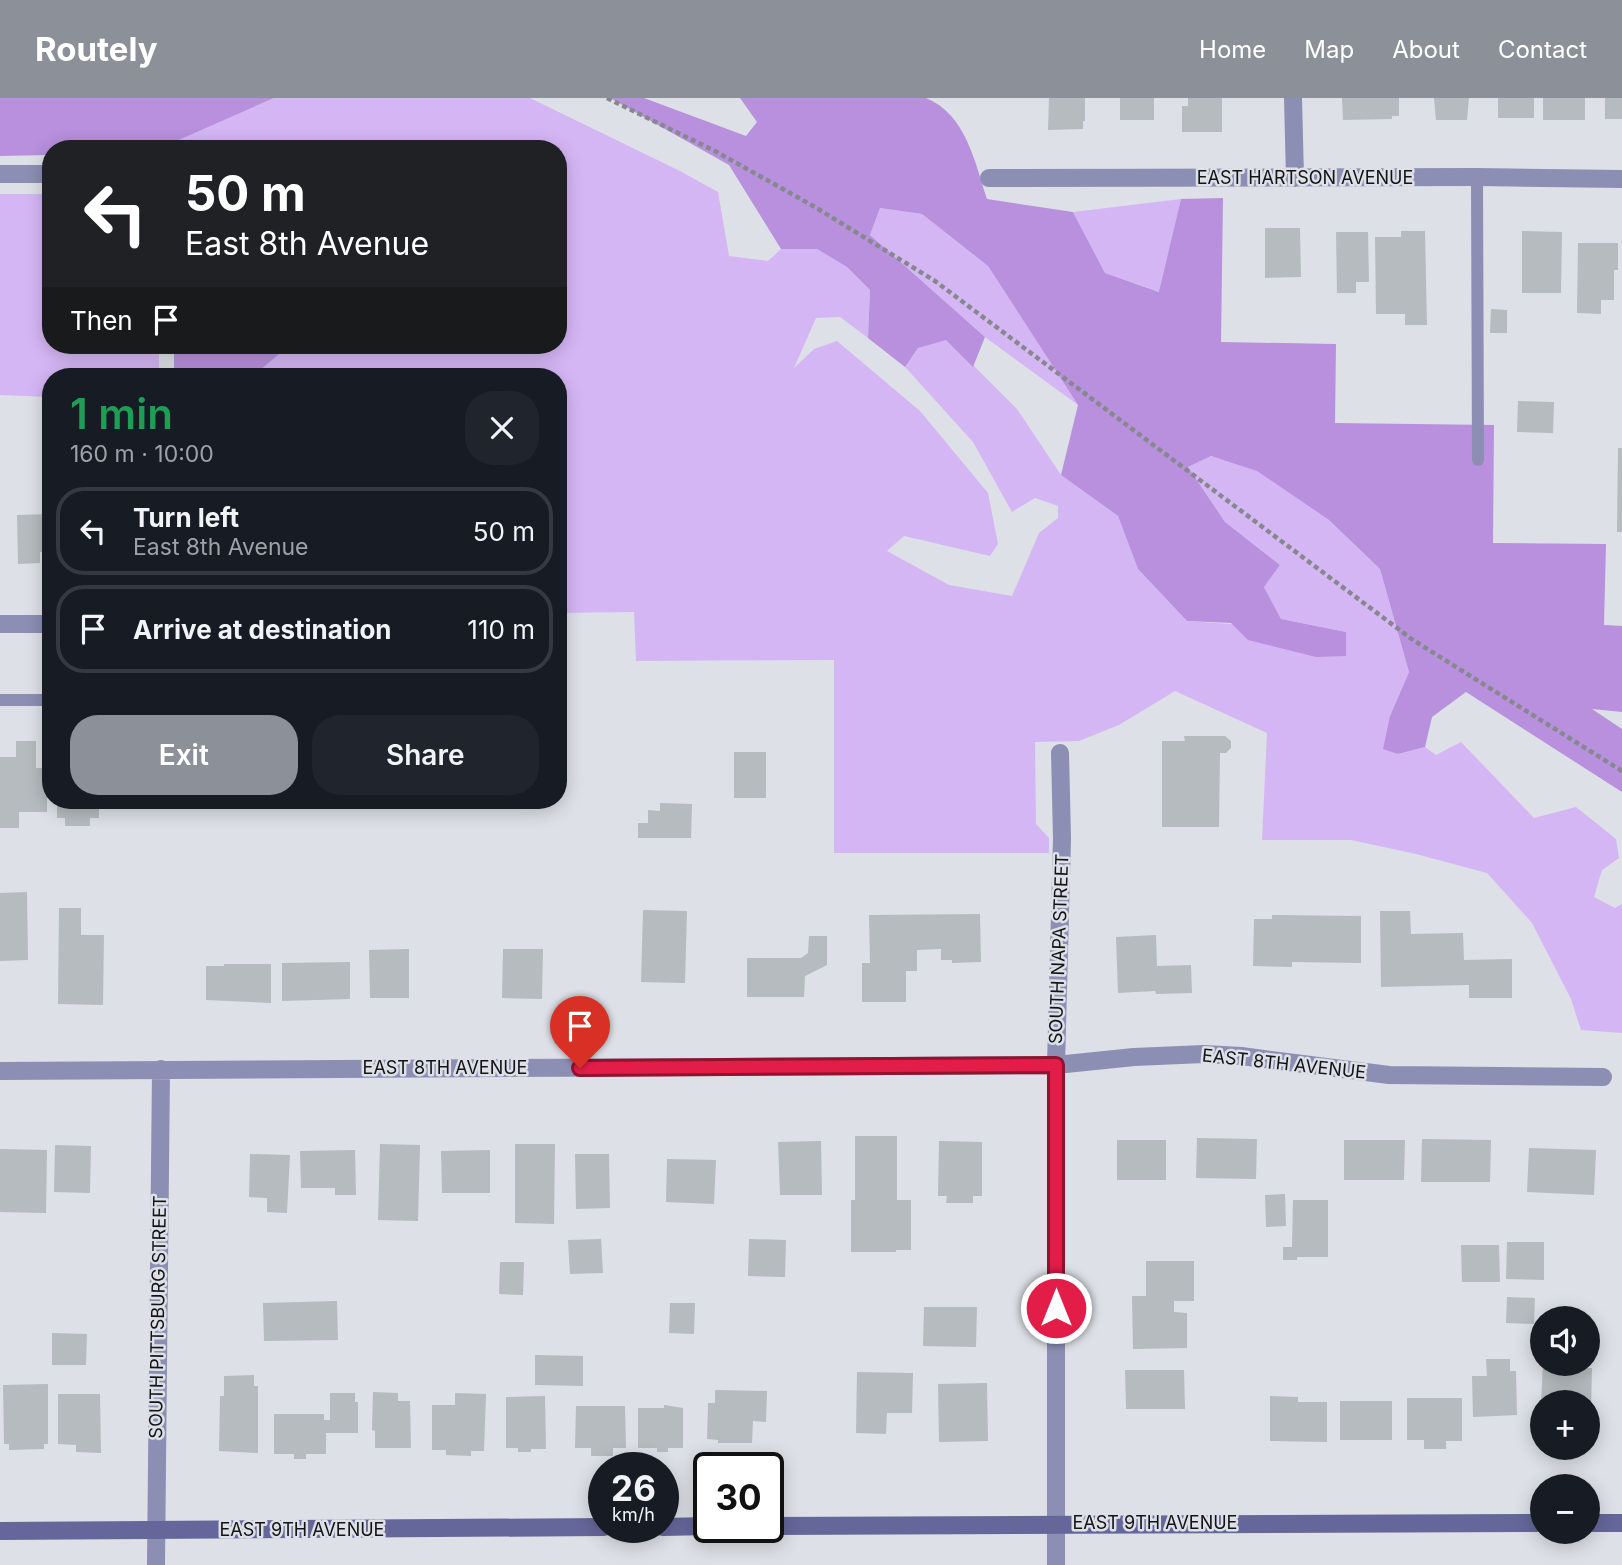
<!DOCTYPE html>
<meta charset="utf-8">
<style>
body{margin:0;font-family:Inter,sans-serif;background:#20242c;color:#f1f3f6;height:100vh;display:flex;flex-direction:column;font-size:26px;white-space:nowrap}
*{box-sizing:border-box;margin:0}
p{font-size:23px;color:#9ea1a6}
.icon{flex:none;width:38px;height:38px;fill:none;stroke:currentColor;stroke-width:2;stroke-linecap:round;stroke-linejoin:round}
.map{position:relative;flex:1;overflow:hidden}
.side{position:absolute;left:42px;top:270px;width:525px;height:441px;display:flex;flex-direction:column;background:#171b24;border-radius:28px;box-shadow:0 4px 18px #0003}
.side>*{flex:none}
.guide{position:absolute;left:42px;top:42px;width:525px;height:214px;border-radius:28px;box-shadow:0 4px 18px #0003;background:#202124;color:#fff;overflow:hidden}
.controls{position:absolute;left:1530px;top:1208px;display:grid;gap:14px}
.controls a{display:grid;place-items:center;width:70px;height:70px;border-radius:50%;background:#171b24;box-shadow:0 4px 18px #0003;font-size:35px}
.speed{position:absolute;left:588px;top:1354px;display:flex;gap:14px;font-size:35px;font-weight:700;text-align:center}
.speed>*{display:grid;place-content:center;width:91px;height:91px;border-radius:50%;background:#171b24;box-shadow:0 4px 18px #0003;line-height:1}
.speed small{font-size:18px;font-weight:400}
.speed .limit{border:4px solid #111;border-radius:10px;background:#fff;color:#111}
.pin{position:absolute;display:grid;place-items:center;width:60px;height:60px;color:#fff;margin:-72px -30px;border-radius:50% 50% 50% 0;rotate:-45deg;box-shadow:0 0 7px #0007}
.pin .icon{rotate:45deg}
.me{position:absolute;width:77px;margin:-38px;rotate:0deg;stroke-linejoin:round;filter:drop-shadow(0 0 5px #0008)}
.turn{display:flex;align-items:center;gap:24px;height:147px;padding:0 28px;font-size:32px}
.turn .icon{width:91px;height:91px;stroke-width:2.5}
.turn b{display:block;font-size:49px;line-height:60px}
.then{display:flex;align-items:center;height:66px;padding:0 28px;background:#0003;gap:14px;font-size:26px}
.round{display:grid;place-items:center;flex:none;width:74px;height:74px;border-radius:28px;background:#20242c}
.overview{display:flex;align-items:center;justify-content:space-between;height:119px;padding:0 28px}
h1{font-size:42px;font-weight:600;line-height:52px;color:#1e9e55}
.button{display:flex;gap:14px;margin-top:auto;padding:14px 28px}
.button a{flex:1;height:80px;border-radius:28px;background:#8c9099;color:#fff;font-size:28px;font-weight:600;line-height:80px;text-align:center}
.button a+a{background:#20242c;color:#f1f3f6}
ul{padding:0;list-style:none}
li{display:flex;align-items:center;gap:21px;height:88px;margin:0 14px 10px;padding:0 14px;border:4px solid #363941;border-radius:28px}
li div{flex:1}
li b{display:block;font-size:26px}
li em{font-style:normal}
header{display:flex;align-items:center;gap:42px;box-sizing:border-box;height:98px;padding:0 35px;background:#8c9099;color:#fff}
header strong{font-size:33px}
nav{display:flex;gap:38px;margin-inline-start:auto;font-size:24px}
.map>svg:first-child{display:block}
.green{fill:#d5b6f5}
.forest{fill:#b890de}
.building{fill:#b5bbbe}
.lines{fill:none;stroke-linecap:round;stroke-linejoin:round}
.path{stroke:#85888c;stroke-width:4.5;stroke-dasharray:5 3.5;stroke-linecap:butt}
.lane{stroke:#8c8eb3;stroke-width:12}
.street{stroke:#8c8eb3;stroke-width:18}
.secondary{stroke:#65679a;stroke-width:18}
.route-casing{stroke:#92132f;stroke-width:18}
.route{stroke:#e11d48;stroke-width:12}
.labels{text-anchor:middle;stroke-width:5;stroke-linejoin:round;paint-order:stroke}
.street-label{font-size:18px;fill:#121315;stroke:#dde0e6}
</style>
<header>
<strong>Routely</strong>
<nav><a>Home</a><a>Map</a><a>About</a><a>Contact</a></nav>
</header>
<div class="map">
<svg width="1622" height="1467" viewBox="0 0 1622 1467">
<rect width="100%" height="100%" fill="#dde0e6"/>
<path class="green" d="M274 0H530L680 73 718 94 729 158 768 163 781 151H817L847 169 870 192 868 240 840 219 816 220 794 270 814 251 837 243 920 313 988 395 998 446 990 458 904 438 887 453 949 487 1012 498 1039 435 1058 420V408L1035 400 1012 414 973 344 905 269 918 250 947 241 1017 311 1061 377 1118 418 1138 471 1187 523 1346 534 1281 521 1264 489 1280 467 1225 424 1188 369 1211 358 1256 372 1329 422 1380 471 1409 574 1390 618 1398 656 1425 649 1436 657 1461 644 1534 720 1576 709 1616 741 1619 760 1602 772 1594 799 1615 810 1622 806V935L1581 932 1571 901 1532 825 1487 775 1416 756 1351 742H1262L1267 635 1175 593 1119 627 1079 643 1035 644 1036 726 1049 740V755H834V562L636 563 634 514 558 515V278H253L290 247H369L399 253 410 247H558V51H173V44Z
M0 96H51V247H159V278H51V299L0 297Z
M1181 101 1160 194 1105 175 1073 114Z
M880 110 922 116 988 168 1078 307 985 239 870 137Z"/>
<path class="forest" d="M0 0H274L158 51H51V57L0 58Z
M610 0H644L746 38 757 24 740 0H926C966 16 975 65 987 101L1073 114 1105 175 1159 194 1181 101 1223 100 1221 244 1336 246 1335 325 1494 327 1493 445 1606 446 1604 527 1622 528V614L1592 611 1622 631V694L1466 594 1432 619 1425 649 1398 656 1383 651 1390 618 1409 574 1380 471 1329 422 1257 373 1211 358 1188 369 1225 424 1280 467 1264 489 1281 521 1346 534V558L1316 559 1248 542 1231 525 1187 523 1138 471 1118 418 1061 377 1078 307 988 168 922 116 880 110 870 137 985 239 973 269 946 242 918 250 905 269 868 240 870 192 847 169 817 151H781L729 67Z
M174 247H290L253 278H174Z"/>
<path class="building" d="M1049 0H1085V23H1083V31L1048 32Z
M1120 0H1154V22H1120Z
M1188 0H1222V34H1182V8H1188Z
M1342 0H1399V18H1392V21L1343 22Z
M1434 0H1469L1467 22H1436Z
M1498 0H1534V20H1498Z
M1543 0H1585V22H1543Z
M1605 0H1622V21H1605Z
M1265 130H1300L1301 179 1265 180Z
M1401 133H1425L1427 227H1405V216H1376L1375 139H1401Z
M1522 133 1562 134 1561 195H1522Z
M1336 134H1368L1369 184H1356V195H1337Z
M1578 145H1618V172H1614V202H1601V216L1577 215Z
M1491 211 1507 212V235H1490Z
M1518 303 1554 304 1553 335 1517 334Z
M1618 350H1622V434H1617Z
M51 416V454H40V465L18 466 17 417Z
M1184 638H1225L1231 643V650L1226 655H1220L1219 729H1162V643H1185Z
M16 643H36V670H47V714H19V730H0V659H16Z
M734 654H766V700H734Z
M57 702H99V720H90V728H65V720H57Z
M660 705 692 706 691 740H638V725H648V712L660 713Z
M27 794 28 862 0 863V795Z
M59 810H81V837H104L103 907 58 906Z
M643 812 687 813 685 885 641 884Z
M1380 813H1410L1411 836 1463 835 1464 862 1512 861V900H1469V887L1381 889Z
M980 816 981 864 952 865V862H941V851L917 852V873H906V904H862V865H870L869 817Z
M1272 817 1361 818V865L1292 864V869L1253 868 1254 821H1272Z
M1156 837 1157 868 1191 867 1192 895 1156 896 1155 893 1118 895 1116 839Z
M809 838H827V867L805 878 804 899H747V860H801L808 855Z
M409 851V900H370L369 852Z
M503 851H543L542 901 502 900Z
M350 864V901L282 903V865Z
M224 866H271V905L206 902V868H224Z
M855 1038H897V1102H911V1152H896V1154H851V1102H855Z
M1197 1040 1257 1041 1256 1081 1196 1080Z
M1422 1041 1491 1042 1490 1084H1421Z
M1117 1042H1166V1082H1117Z
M1344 1042H1405L1404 1082H1344Z
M821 1043 822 1097H780L778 1044Z
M939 1043 982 1044V1098H973V1105H946L947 1098H938Z
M380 1046 420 1047 418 1123 378 1122Z
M515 1046H555L554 1126 515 1125Z
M55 1047 91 1048 90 1095 54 1094Z
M1529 1050 1596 1052 1594 1097 1527 1094Z
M0 1051 47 1052 46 1115 0 1114Z
M355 1052 356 1097H335V1090H301L300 1053Z
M490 1052V1095H442L441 1053Z
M250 1056 290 1057 287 1115 267 1114V1100L249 1099Z
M575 1056H609L610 1110 576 1111Z
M667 1061 716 1062 714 1106 666 1104Z
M1285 1096 1286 1128 1266 1129 1265 1097Z
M1293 1102H1328V1159H1297V1162H1283V1149H1292Z
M601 1141 603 1175 570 1176 568 1142Z
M749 1141 786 1142 785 1179 748 1178Z
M1507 1144H1544V1182L1506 1181Z
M1461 1147H1499L1500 1184H1462Z
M1146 1163H1194V1203H1174V1214L1187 1215V1250L1133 1251 1132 1198H1146Z
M500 1164H524L523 1197 499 1196Z
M1507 1199 1535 1200 1534 1226 1506 1225Z
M337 1203 338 1242 264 1243 263 1205Z
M670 1205H695L694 1236 669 1235Z
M924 1209H977L976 1249 923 1248Z
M52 1235 87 1236 86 1267H52Z
M535 1257 583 1258V1288L535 1287Z
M1486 1261H1510V1273H1516L1517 1317 1473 1319 1472 1278H1487Z
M1588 1265V1270H1592L1591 1311H1587V1304H1541L1543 1266Z
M1125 1272H1184L1185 1311H1126Z
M857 1274 913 1275 912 1315H887L886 1336 856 1335Z
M254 1277V1288H258V1355L219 1353 220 1298H224V1278Z
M987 1285 988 1343 939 1344 938 1286Z
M48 1286V1346H44V1351L9 1352V1346H4L3 1287Z
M715 1292 767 1293 766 1324 753 1323 752 1345H718V1342L707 1341 708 1305H715Z
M373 1294 398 1295V1303H410L411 1350H375V1333L372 1332Z
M330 1295H355V1304H358V1335H326V1356H306V1361H294V1356H274V1316H324V1322H330Z
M455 1295 486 1296 484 1353H471V1358L446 1357V1352H432V1307H455Z
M58 1296H100L101 1355 76 1354V1347L58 1346Z
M545 1298 546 1351H531V1354H518V1350H506V1299Z
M1270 1298 1298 1299V1304H1327V1344L1270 1343Z
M1407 1300H1462V1343H1446V1351H1424V1342H1407Z
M1340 1303H1392V1342H1340Z
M664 1307 683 1310V1350H668V1354H657V1350H638V1310H664Z
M576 1308H625L626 1350H613V1358H591V1350H575Z"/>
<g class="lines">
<path class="path" d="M607 0 715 53 815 109 935 183 1413 542 1622 673"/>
<path class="lane" d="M1477 79 1478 362
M0 602H51"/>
<path class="street" d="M1293 0 1295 80
M0 76H51
M989 80 1477 79 1622 81
M0 526H51
M0 973 1056 967 1134 959 1204 956 1241 958 1389 977 1603 979
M156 1467 161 971
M1056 1467V967L1062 740 1060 655"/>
<path class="secondary" d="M1587 1425H1622
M768 1428 1542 1425
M663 1429 709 1428
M0 1433 604 1429"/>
</g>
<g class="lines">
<g class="route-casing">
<path id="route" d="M580 970 1056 967V1210"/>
</g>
<use href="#route" class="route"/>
</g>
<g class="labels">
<g class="street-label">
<text x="1305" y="86">EAST HARTSON AVENUE</text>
<text transform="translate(1059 851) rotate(-88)" y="6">SOUTH NAPA STREET</text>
<text transform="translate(1284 966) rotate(6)" y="6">EAST 8TH AVENUE</text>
<text x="445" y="976">EAST 8TH AVENUE</text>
<text transform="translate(158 1219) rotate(-89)" y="6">SOUTH PITTSBURG STREET</text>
<text x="1155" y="1431">EAST 9TH AVENUE</text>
<text x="302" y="1438">EAST 9TH AVENUE</text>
</g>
</g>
</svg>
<div class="controls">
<a><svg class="icon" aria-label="sound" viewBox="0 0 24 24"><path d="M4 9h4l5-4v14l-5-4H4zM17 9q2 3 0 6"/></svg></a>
<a>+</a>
<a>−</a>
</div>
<div class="speed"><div>26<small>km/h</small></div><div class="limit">30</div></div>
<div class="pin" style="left:580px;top:970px;background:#d93025"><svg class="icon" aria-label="arrive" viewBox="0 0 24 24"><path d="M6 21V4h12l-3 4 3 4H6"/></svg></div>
<svg class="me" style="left:1056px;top:1210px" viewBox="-20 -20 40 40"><circle r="17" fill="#e11d48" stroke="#fff" stroke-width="3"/><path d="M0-11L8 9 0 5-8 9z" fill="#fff"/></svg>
<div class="guide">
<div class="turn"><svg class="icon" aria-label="left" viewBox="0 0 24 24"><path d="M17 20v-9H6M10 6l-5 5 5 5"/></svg><div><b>50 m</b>East 8th Avenue</div></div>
<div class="then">Then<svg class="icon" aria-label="arrive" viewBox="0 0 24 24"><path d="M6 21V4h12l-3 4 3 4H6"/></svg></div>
</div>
<section class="side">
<div class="overview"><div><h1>1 min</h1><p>160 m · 10:00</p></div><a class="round"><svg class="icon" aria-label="close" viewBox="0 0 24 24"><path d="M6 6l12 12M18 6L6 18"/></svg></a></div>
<ul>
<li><svg class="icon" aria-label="left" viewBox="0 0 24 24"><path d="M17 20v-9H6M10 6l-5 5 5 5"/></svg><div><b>Turn left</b><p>East 8th Avenue</p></div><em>50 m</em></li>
<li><svg class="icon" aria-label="arrive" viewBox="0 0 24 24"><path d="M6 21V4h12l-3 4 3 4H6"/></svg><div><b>Arrive at destination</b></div><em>110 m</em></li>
</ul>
<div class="button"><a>Exit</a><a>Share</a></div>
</section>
</div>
